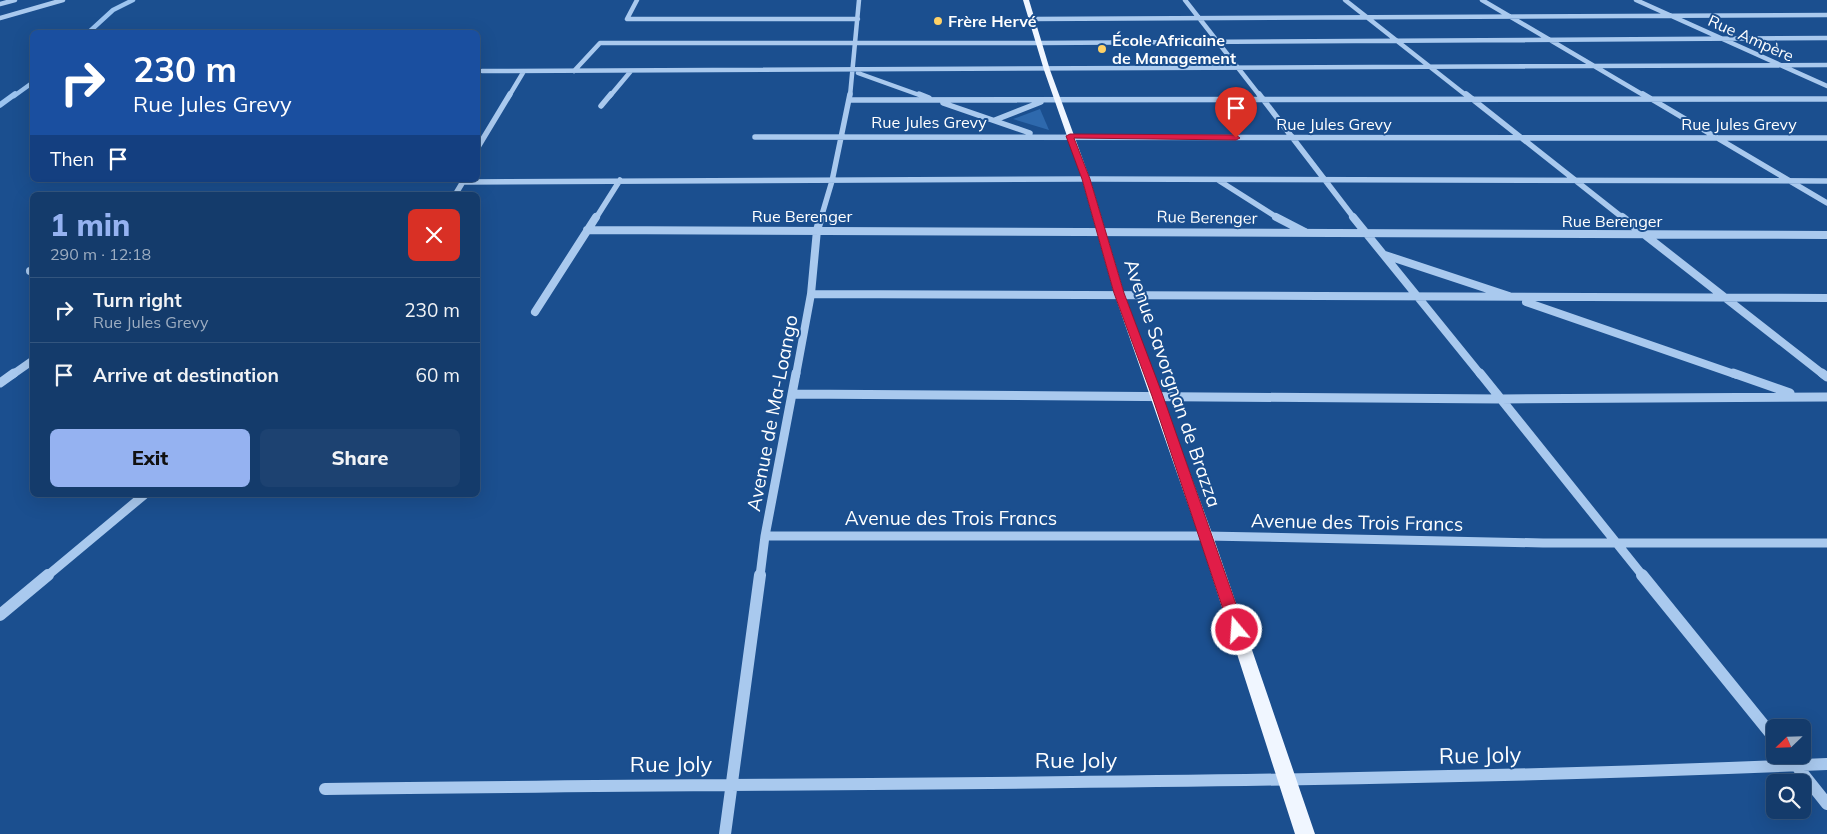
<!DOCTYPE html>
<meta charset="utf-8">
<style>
body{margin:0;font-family:Mulish,sans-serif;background:#1d4271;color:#f1f3f6;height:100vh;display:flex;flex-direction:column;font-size:19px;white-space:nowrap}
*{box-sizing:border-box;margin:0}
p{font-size:16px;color:#9dadc1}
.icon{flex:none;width:28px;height:28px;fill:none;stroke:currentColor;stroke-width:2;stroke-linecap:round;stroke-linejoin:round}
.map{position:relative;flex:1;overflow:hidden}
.drawer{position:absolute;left:30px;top:192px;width:450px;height:305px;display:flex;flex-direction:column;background:#143b6b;border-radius:8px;box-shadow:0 5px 20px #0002,0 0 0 1px #33557e}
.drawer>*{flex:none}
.banner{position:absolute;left:30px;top:30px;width:450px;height:152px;border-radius:8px;box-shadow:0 5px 20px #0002,0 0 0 1px #33557e;background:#1a4fa0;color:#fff;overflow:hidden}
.needle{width:32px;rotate:247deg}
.fabs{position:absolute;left:1766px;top:719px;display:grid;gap:10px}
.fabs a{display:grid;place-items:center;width:45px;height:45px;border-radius:8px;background:#143b6b;box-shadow:0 5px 20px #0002,0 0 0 1px #33557e;font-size:25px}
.pin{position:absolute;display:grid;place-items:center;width:42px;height:42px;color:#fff;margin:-51px -21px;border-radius:50% 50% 50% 0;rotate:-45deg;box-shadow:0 0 5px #0007}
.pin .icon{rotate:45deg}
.me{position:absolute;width:55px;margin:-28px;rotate:342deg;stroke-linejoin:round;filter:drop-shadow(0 0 4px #0008)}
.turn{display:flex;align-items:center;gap:18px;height:105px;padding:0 20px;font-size:22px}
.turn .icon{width:65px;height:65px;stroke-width:2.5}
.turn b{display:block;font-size:35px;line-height:42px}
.then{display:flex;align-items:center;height:48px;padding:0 20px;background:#0003;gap:10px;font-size:19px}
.round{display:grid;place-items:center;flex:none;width:52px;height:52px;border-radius:8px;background:#1d4271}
.headline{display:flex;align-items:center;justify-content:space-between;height:85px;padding:0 20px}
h1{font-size:30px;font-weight:800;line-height:38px;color:#95b2f1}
.button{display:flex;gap:10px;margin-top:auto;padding:10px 20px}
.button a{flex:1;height:58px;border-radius:8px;background:#95b2f1;color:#111;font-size:20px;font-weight:800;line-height:58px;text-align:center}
.button a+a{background:#1d4271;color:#f1f3f6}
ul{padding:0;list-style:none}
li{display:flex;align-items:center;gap:15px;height:65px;padding:0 20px;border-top:1px solid #33557e}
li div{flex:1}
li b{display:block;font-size:19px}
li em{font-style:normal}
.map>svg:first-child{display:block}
.green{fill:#2e69ad}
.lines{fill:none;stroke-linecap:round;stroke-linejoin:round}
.stream-far1{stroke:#9cc4f0;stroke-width:4.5}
.stream{stroke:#9cc4f0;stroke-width:5.5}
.minor-far4{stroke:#a9c9ee;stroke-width:4.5}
.minor-far3{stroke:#a9c9ee;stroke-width:5.5}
.minor-far2{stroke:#a9c9ee;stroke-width:8}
.minor-far1{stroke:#a9c9ee;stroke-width:9}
.minor{stroke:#a9c9ee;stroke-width:12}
.major{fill:#f0f6ff;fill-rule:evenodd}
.route{fill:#e11d48;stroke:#92132f}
.poi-dot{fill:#ffd166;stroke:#1b4f8f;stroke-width:2}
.labels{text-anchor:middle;stroke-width:4;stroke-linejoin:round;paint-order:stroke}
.far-poi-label{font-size:16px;font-weight:bold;fill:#fff;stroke:#1b4f8f;text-anchor:start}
.far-street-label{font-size:16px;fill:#fff;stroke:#1b4f8f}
.street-label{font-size:19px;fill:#fff;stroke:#1b4f8f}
.near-street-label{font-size:22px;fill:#fff;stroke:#1b4f8f}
</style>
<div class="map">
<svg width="1827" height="834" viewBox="0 0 1827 834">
<rect width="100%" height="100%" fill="#1b4f8f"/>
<path class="green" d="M1040 109 1049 130 1013 119Z"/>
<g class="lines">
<path class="stream-far1" d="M89 32 113 10 133 0
M14 96 32 83"/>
<path class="stream" d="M0 105 15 94"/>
<path class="minor-far4" d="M637 0 627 19H858
M1185 0 1260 96
M1345 0 1467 96
M1482 0 1645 96
M1636 0 1827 86
M0 4 15 0
M0 18 63 0
M1032 19 1827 15
M482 71 1827 65
M574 71 600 43H1039L1827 38
M858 73 922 96
M509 96 524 71
M610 96 631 71
M850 96 859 0"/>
<path class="minor-far3" d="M919 94 929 98
M1259 94 1354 218
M1466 94 1623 218
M1643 94 1827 203
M849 100 1827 99
M943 103 1030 133
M601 106 611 94
M995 120 1041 102
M755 137 1827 138
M478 147 510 94
M1218 180 1278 218
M464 182 1086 179 1827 181
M455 195 464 180
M596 218 620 180
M821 218 832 181 850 94"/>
<path class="minor-far2" d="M1276 217 1305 232
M1353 217 1481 375
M1622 217 1824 375
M587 230 1827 235
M1385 255 1509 296
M30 271H32
M811 294C1150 293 1488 299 1827 298
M1526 302 1737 375
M535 312 596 217
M12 375 32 361
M796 375 811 294 817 230 821 217"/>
<path class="minor-far1" d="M1480 373 1643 576
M1733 373 1790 393
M1822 373 1827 377
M0 383 14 373
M792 394 1501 399 1827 397
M765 536H1206L1543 543H1827
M47 576 144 495
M760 576 765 536 796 373"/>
<path class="minor" d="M1642 575 1775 739
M0 615 48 575
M1788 755 1827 804
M325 789C826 782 1327 786 1827 764
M725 834 760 575"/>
<path class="major" d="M1023 0H1029L1050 70 1090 179 1124 293 1213 536 1315 834H1295L1199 536 1114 293 1082 179 1044 70Z"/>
</g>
<path class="route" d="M1070 134 1236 135 1240 138 1236 140 1074 138 1090 179 1124 293 1163 396 1245 630 1243 634H1232L1230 630 1152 396 1114 293 1082 179 1066 136Z"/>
<g class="poi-dot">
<circle cx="938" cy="21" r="5"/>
<circle cx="1102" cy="49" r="5"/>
</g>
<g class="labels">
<g class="far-poi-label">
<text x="948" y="27">Frère Hervé</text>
<text x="1112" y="46">École Africaine<tspan x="1112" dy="18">de Management</tspan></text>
</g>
<g class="far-street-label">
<text transform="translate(1751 38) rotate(24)" y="6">Rue Ampère</text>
<text x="929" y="128">Rue Jules Grevy</text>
<text x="1334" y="130">Rue Jules Grevy</text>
<text x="1739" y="130">Rue Jules Grevy</text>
<text x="802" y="222">Rue Berenger</text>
<text transform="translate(1207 217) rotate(1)" y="6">Rue Berenger</text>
<text x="1612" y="227">Rue Berenger</text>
</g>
<g class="street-label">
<text transform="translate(1173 383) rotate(71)" y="7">Avenue Savorgnan de Brazza</text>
<text transform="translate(772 413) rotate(-79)" y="7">Avenue de Ma-Loango</text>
<text x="951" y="525">Avenue des Trois Francs</text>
<text transform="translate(1357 522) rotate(1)" y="7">Avenue des Trois Francs</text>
</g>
<g class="near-street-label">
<text transform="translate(1480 755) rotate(-1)" y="8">Rue Joly</text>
<text x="1076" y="768">Rue Joly</text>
<text x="671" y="772">Rue Joly</text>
</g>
</g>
</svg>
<div class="fabs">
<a><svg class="needle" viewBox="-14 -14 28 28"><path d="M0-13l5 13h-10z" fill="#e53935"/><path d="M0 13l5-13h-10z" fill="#9dadc1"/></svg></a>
<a><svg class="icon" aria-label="search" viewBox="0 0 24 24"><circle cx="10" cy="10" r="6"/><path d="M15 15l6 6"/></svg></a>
</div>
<div class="pin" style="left:1236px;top:138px;background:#d93025"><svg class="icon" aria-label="arrive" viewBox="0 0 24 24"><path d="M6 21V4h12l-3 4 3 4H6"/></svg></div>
<svg class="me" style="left:1237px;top:630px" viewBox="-20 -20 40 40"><circle r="17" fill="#e11d48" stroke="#fff" stroke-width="3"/><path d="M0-11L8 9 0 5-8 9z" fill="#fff"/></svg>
<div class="banner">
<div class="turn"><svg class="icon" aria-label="right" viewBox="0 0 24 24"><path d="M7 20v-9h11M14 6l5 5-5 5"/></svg><div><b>230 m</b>Rue Jules Grevy</div></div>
<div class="then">Then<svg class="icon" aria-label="arrive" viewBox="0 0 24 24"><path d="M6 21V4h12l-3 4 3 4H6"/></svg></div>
</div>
<section class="drawer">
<div class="headline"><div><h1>1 min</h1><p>290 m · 12:18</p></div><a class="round" style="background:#d93025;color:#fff"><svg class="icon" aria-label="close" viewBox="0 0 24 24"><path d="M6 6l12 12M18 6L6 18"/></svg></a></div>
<ul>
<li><svg class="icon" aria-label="right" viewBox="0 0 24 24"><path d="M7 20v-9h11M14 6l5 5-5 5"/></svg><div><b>Turn right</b><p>Rue Jules Grevy</p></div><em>230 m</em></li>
<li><svg class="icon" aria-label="arrive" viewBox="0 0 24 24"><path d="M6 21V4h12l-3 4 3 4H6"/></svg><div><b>Arrive at destination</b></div><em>60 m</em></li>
</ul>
<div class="button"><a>Exit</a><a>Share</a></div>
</section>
</div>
